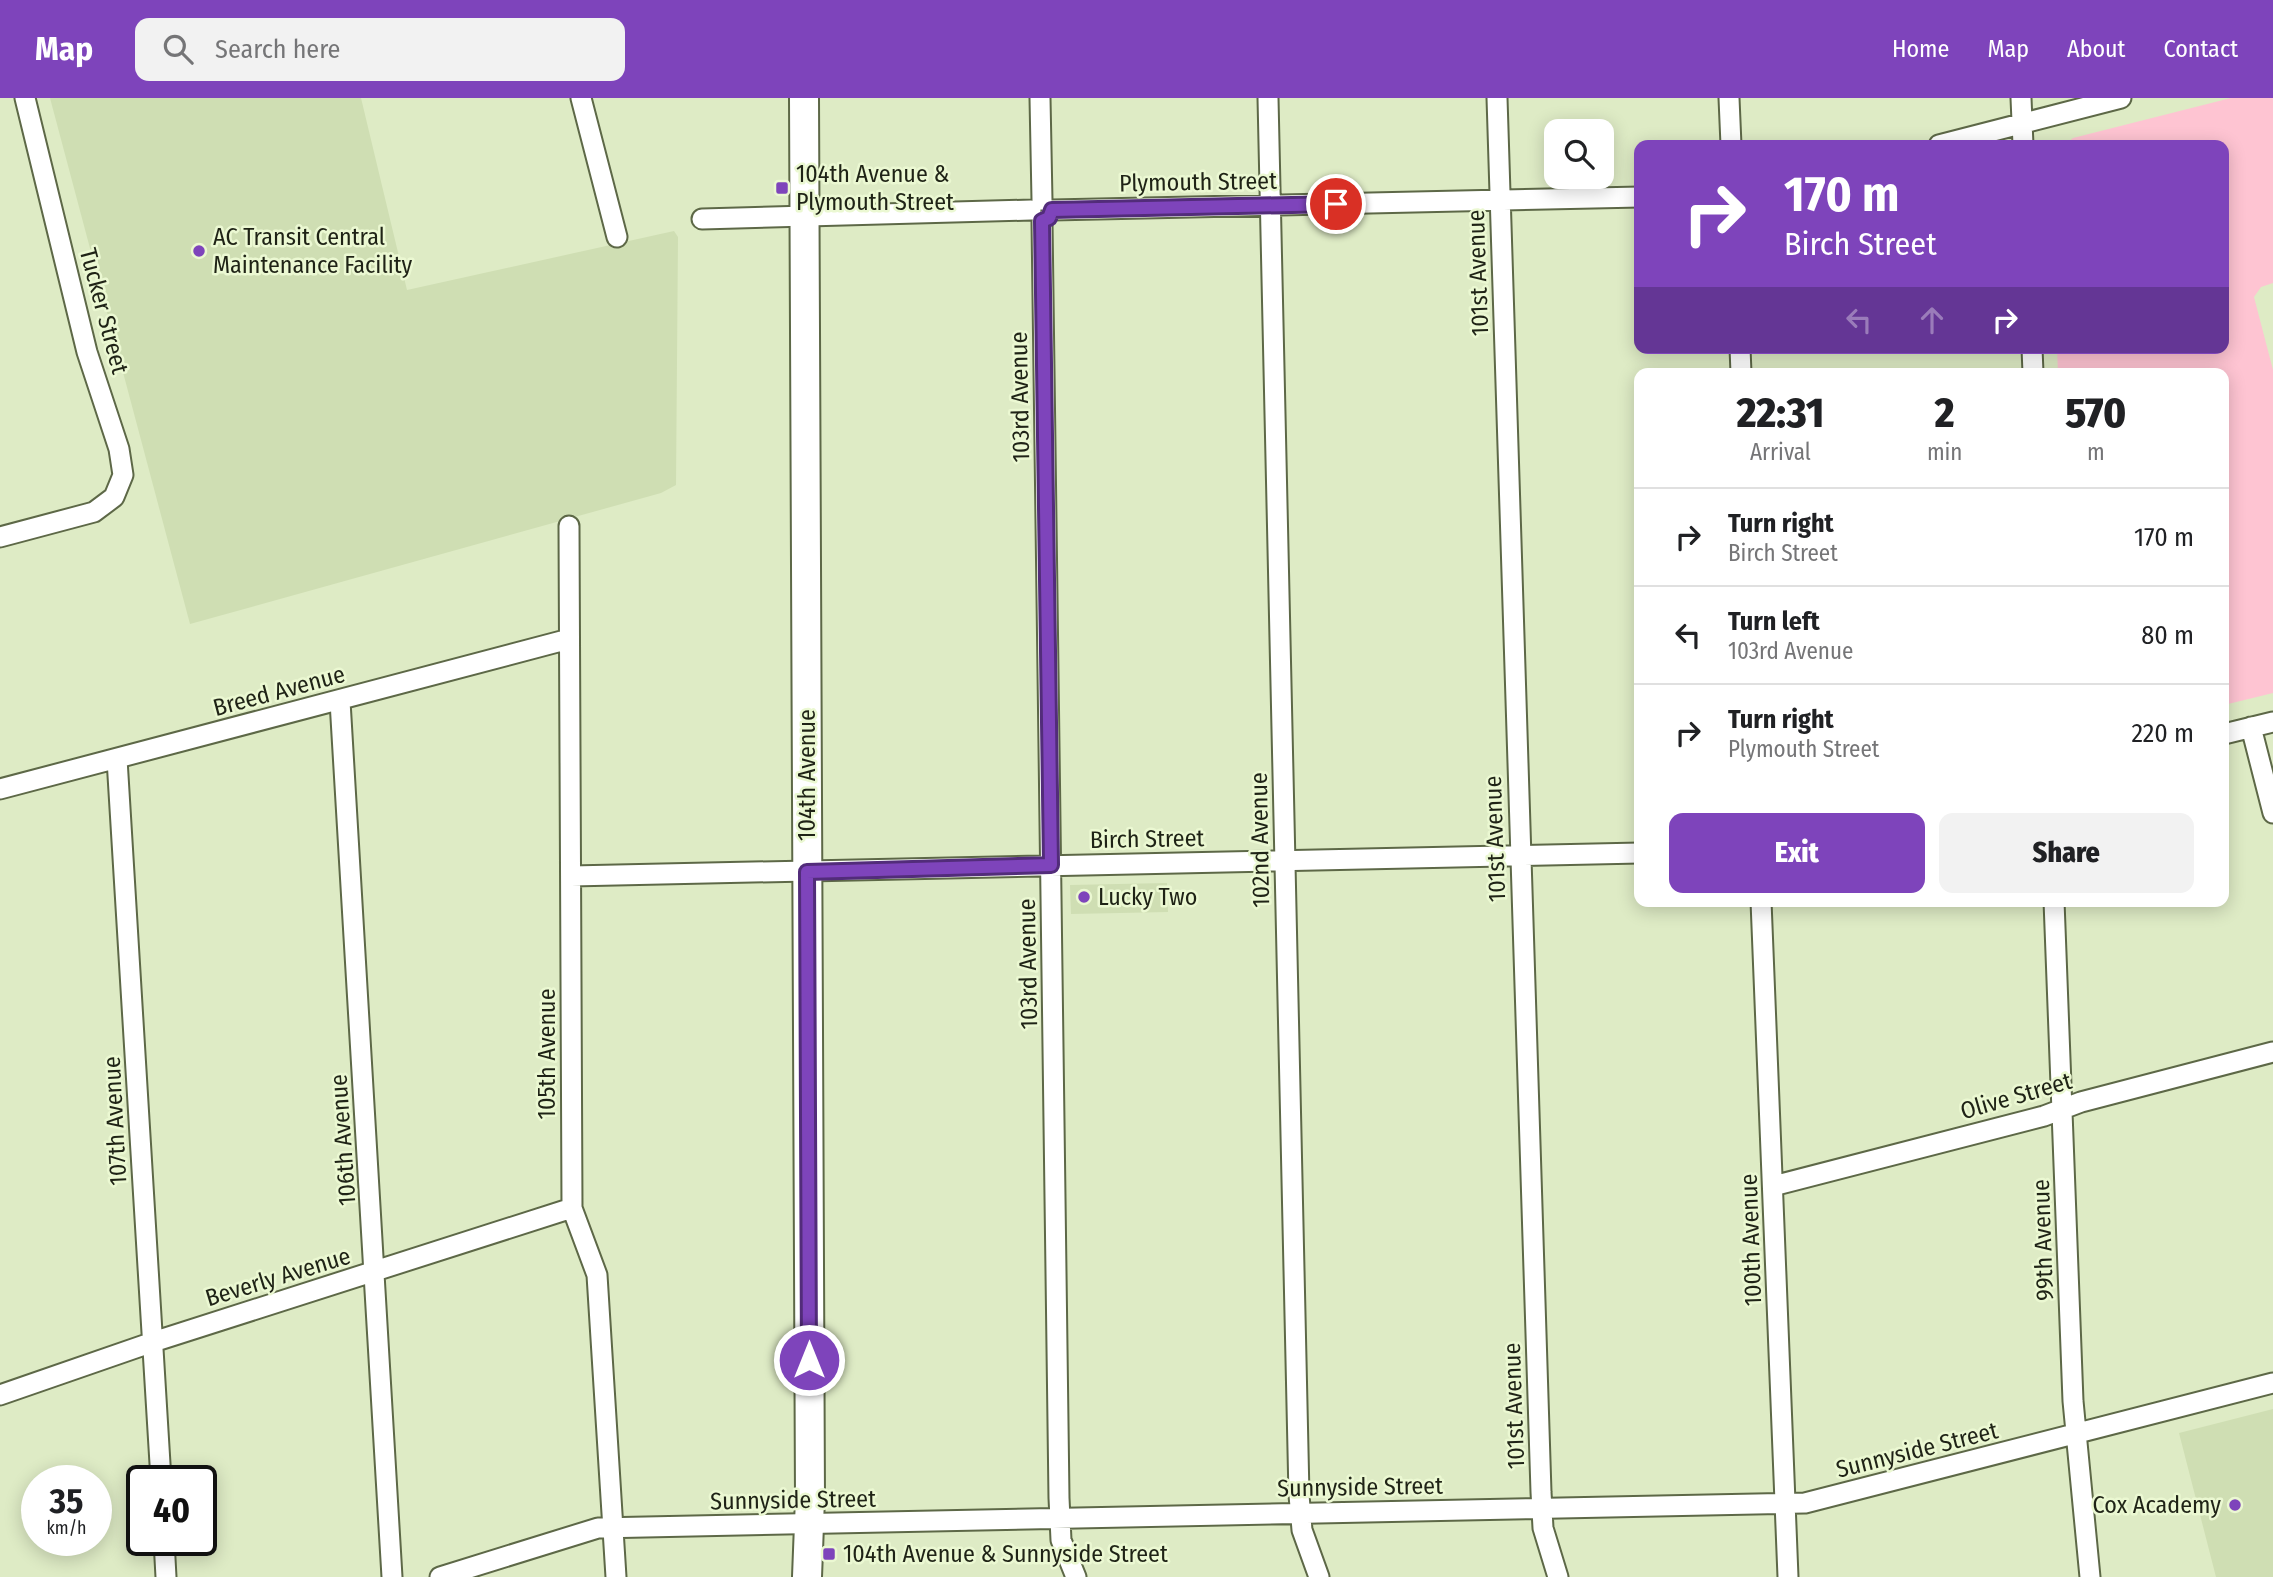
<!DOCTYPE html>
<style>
body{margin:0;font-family:"Fira Sans Condensed",sans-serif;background:#f2f2f2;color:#202124;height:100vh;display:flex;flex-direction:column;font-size:26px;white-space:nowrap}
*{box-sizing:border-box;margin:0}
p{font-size:23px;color:#757577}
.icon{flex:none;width:38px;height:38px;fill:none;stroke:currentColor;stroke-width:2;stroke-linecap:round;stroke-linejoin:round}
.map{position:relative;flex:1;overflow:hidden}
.panel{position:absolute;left:1634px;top:270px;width:595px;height:539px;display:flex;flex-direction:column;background:#fff;border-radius:14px;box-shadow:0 4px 18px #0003}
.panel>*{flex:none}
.guide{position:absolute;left:1634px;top:42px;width:595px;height:214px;border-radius:14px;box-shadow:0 4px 18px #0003;background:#7e44bb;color:#fff;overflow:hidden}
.buttons{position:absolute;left:1544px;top:21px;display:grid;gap:14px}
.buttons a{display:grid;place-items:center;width:70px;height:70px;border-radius:14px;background:#fff;box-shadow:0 4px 18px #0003;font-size:35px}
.speed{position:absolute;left:21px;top:1367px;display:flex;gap:14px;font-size:35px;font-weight:700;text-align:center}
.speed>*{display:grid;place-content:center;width:91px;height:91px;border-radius:50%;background:#fff;box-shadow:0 4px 18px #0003;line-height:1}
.speed small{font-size:18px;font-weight:400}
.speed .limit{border:4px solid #111;border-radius:10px;background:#fff;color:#111}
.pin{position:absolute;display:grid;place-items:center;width:60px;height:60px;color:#fff;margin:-30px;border:4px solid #fff;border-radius:50%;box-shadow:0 2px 7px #0007}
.me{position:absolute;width:77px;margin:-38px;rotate:0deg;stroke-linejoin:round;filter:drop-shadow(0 0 5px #0008)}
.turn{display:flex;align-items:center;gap:24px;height:147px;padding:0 35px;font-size:32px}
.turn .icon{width:91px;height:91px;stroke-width:2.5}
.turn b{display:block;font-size:49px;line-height:60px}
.lanes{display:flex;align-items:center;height:66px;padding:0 35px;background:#0003;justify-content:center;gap:35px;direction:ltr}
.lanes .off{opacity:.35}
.eta{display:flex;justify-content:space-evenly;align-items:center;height:119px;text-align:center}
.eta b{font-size:42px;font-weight:800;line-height:49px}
.primary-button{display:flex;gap:14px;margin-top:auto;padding:14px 35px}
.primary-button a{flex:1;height:80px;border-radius:14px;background:#7e44bb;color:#fff;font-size:28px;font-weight:800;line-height:80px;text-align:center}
.primary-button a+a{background:#f2f2f2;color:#202124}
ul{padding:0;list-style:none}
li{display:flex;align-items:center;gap:21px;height:98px;padding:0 35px;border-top:2px solid #e0e0e0}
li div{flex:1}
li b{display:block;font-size:26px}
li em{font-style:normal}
header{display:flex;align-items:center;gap:42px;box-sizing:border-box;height:98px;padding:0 35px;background:#7e44bb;color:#fff}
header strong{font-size:33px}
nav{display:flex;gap:38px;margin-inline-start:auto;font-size:24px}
.search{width:490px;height:63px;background:#f2f2f2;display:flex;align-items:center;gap:18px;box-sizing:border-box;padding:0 24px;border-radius:14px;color:#757577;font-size:26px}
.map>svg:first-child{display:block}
.built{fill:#cfdeb3}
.green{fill:#fec4d2}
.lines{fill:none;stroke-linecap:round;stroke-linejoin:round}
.street-casing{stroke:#5d6847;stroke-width:23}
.secondary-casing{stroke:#5d6847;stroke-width:32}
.street{stroke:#fff;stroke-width:19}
.secondary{stroke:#fff;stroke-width:28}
.route-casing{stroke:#522c7a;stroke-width:18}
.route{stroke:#7e44bb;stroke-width:12}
.poi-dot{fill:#7e44bb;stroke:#ebf8d2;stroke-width:2.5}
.labels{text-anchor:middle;stroke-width:5;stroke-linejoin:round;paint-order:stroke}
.poi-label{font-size:24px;fill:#1f2316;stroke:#ebf8d2;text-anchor:start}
.street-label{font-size:24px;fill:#1f2316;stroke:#ebf8d2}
</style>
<header>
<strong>Map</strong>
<div class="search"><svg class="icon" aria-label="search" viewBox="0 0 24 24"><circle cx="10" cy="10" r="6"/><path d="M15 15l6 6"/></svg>Search here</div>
<nav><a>Home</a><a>Map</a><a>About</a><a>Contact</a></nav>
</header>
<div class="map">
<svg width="2273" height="1479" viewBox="0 0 2273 1479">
<rect width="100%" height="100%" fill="#deebc5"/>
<path class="built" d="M50 0H361L407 192 674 133 678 139 676 387 661 395 190 526Z
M1167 785 1168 814 1071 816 1070 787Z
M2273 1311V1479H2216L2179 1335Z"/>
<path class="green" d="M2231 0H2273V185L2261 189 2254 199 2273 272V595L2224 607V275H2058L2057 250H2224V47H2065L2073 40Z"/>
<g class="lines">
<g class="street-casing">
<path id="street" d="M581 0 617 139
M1040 0 1042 102
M1268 0 1299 1397 1302 1432 1319 1479
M1497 0 1541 1394 1543 1430 1558 1479
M1729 0 1731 47
M2021 0 2023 47
M1939 47 2121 0
M1052 112 1640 99
M702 121 1031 112
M1042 123 1059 1400 1061 1442 1076 1479
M1740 250 1741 275
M2032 250 2033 275
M569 428 572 1110 597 1177 616 1479
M0 439 94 414 114 399 123 377 119 351 87 254 25 0
M340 603 392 1479
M2251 629 2273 715
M2224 636 2273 624
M117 661 161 1382
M0 691 569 541
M571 778 1640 755
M1761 803 1788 1479
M2054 803 2073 1303 2090 1479
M1773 1088 2044 1018 2081 1004 2273 954
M0 1297 153 1244 572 1110
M164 1442 166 1479
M440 1479 598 1430 1805 1405 2273 1285"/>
</g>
<g class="secondary-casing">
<path id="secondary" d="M804 0 810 1400 807 1479"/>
</g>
<use href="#street" class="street"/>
<use href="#secondary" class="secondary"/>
</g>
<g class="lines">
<g class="route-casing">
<path id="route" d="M809 1262 807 774 1051 767 1042 123 1049 120 1052 112 1336 106"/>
</g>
<use href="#route" class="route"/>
</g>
<g class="poi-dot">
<rect x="775" y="83" width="14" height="14" rx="3.5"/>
<circle cx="199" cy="153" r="7"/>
<circle cx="1084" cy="799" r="7"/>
<circle cx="2235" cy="1407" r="7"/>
<rect x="822" y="1449" width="14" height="14" rx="3.5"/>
</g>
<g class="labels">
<g class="poi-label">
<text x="796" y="84">104th Avenue &amp;<tspan x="796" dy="28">Plymouth Street</tspan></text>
<text x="213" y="147">AC Transit Central<tspan x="213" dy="28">Maintenance Facility</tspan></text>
<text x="1098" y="807">Lucky Two</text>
<text x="2221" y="1415" text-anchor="end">Cox Academy</text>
<text x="843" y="1464">104th Avenue &amp; Sunnyside Street</text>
</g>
<g class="street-label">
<text transform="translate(1198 84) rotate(-1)" y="8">Plymouth Street</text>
<text transform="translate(1478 175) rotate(-92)" y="8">101st Avenue</text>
<text transform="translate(104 213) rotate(75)" y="8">Tucker Street</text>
<text transform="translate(1020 299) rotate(-91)" y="8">103rd Avenue</text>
<text transform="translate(279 593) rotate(-15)" y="8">Breed Avenue</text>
<text transform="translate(807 677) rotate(-90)" y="8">104th Avenue</text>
<text transform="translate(1147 741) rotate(-1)" y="8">Birch Street</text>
<text transform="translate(1495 741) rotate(-92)" y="8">101st Avenue</text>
<text transform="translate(1260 742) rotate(-91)" y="8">102nd Avenue</text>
<text transform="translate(1028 866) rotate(-91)" y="8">103rd Avenue</text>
<text transform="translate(547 956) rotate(-90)" y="8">105th Avenue</text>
<text transform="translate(2016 998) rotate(-16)" y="8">Olive Street</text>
<text transform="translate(115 1023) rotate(-93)" y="8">107th Avenue</text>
<text transform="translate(343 1042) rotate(-94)" y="8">106th Avenue</text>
<text transform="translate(1751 1142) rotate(-92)" y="8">100th Avenue</text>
<text transform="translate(2043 1142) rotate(-92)" y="8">99th Avenue</text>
<text transform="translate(278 1179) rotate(-17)" y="8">Beverly Avenue</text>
<text transform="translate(1514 1308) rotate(-92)" y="8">101st Avenue</text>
<text transform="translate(1917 1352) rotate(-14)" y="8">Sunnyside Street</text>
<text transform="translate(1360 1389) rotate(-1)" y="8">Sunnyside Street</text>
<text transform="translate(793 1402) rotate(-1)" y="8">Sunnyside Street</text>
</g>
</g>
</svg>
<div class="buttons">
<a><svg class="icon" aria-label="search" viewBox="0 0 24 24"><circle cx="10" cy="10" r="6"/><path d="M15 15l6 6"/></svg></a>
</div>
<div class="speed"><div>35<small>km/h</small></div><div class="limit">40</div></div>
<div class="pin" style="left:1336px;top:106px;background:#d93025"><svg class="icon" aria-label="arrive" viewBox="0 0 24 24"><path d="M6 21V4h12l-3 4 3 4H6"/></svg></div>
<svg class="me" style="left:809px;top:1262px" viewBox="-20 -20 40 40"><circle r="17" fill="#7e44bb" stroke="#fff" stroke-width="3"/><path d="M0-11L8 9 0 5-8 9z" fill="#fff"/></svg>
<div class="guide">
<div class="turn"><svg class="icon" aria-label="right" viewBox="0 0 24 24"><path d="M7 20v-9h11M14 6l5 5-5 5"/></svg><div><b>170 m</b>Birch Street</div></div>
<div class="lanes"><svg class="icon off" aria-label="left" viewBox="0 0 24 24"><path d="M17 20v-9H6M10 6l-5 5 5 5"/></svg><svg class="icon off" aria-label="ahead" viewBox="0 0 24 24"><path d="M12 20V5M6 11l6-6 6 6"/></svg><svg class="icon" aria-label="right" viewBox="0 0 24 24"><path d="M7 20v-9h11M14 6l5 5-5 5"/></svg></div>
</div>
<section class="panel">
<div class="eta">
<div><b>22:31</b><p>Arrival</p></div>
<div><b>2</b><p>min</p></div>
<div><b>570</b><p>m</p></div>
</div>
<ul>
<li><svg class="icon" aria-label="right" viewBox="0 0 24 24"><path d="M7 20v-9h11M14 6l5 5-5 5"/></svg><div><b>Turn right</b><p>Birch Street</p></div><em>170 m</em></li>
<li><svg class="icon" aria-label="left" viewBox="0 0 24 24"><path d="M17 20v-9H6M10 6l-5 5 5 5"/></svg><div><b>Turn left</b><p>103rd Avenue</p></div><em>80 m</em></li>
<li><svg class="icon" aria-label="right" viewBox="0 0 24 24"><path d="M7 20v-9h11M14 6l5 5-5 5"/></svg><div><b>Turn right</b><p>Plymouth Street</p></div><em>220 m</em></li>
</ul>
<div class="primary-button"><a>Exit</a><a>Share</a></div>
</section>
</div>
